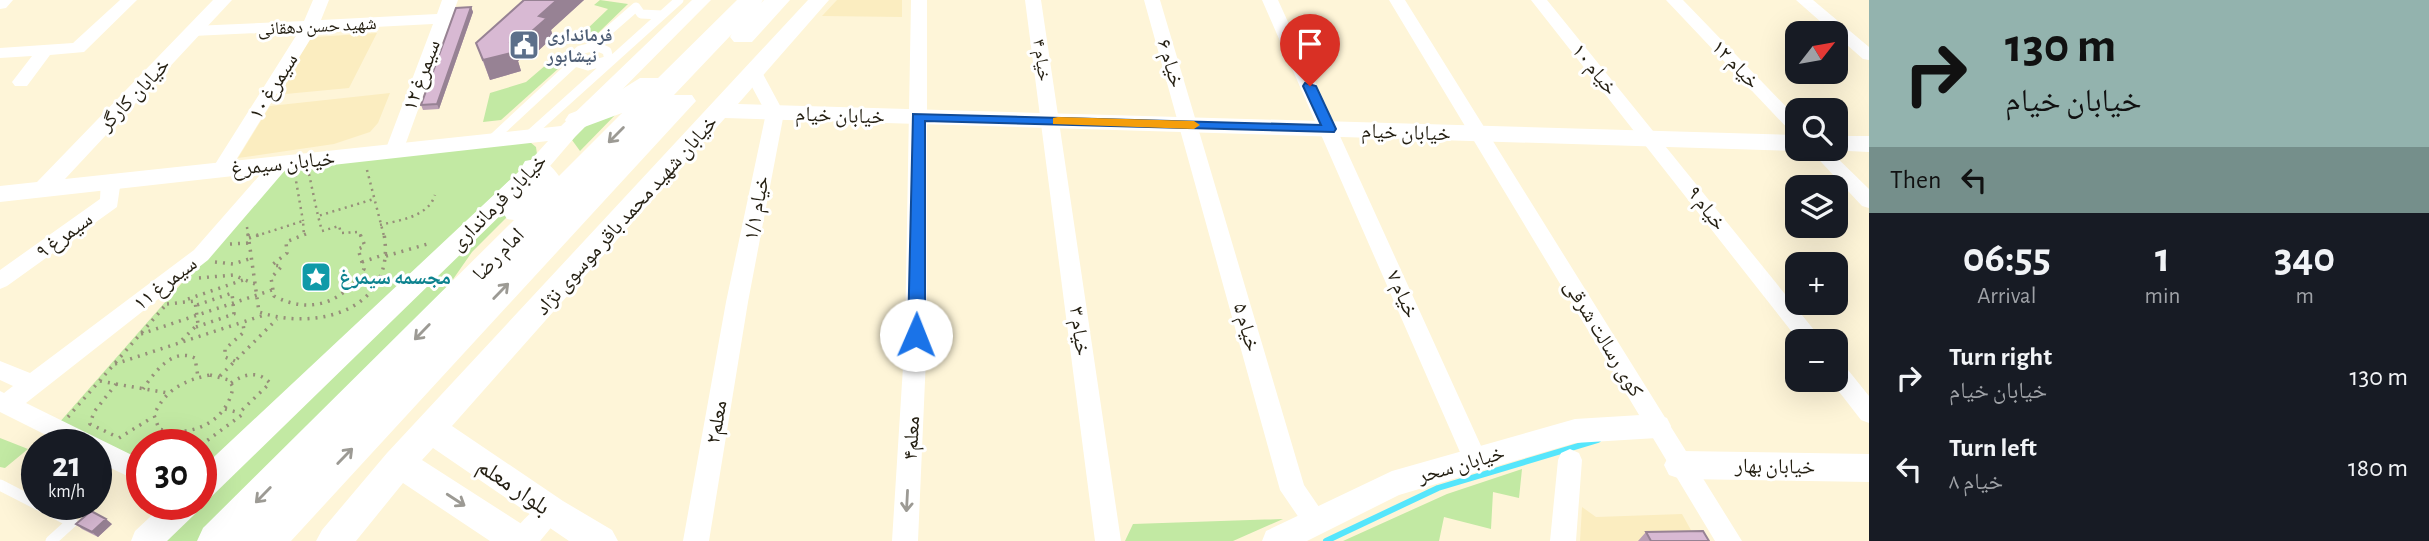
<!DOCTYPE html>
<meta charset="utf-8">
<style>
body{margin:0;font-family:"Alegreya Sans","Noto Naskh Arabic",sans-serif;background:#242831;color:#f1f3f6;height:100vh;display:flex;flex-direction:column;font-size:26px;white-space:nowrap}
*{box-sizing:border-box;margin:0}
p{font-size:23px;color:#9ea1a6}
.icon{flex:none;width:38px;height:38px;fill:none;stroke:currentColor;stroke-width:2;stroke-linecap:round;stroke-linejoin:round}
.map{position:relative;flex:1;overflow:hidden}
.drawer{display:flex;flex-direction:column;background:#171b24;width:560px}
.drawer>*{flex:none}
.banner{background:#93b3ae;color:#111;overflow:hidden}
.needle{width:46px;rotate:59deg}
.fabs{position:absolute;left:1785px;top:21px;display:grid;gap:14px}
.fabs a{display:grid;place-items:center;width:63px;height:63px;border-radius:14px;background:#171b24;box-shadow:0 7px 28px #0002;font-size:35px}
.speed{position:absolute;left:21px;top:429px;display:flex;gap:14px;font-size:35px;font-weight:700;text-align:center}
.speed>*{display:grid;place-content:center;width:91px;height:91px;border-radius:50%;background:#171b24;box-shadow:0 7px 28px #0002;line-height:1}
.speed small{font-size:18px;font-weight:400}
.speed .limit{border:10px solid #d22;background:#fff;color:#111}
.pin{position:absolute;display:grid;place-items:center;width:60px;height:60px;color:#fff;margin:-72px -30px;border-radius:50% 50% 50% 0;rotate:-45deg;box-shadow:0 0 7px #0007}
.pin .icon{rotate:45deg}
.me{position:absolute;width:77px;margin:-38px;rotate:1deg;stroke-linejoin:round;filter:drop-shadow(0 0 5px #0008)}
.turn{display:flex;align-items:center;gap:24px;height:147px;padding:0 21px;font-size:32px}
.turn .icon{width:91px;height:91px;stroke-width:2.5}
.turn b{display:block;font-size:49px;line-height:60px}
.then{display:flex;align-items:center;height:66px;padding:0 21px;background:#0003;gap:14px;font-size:26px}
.eta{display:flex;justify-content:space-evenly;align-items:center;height:119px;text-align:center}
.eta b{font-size:42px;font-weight:600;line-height:49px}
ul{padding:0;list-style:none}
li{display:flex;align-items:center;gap:21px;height:91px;padding:0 21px}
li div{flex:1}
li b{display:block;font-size:26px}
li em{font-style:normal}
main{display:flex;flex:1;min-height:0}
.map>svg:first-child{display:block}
.built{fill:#fbedc0}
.green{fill:#c2e9a3}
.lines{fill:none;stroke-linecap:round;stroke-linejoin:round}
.stream{stroke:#56e6fc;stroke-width:6}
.path-far1{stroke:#968f79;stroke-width:2.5;stroke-dasharray:2 4.5;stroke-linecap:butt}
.path{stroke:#968f79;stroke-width:3.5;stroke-dasharray:2 6;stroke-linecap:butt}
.service-far1{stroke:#fff;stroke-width:9}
.service{stroke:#fff;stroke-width:11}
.minor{fill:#fff;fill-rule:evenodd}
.tertiary{fill:#fff;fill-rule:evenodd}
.secondary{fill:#fff;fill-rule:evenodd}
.trunk{fill:#fff;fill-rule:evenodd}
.wall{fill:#ba9fb5}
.shaded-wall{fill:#978294}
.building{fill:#d8b9d3;stroke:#978294;stroke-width:2}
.oneway{stroke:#9c9a94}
.route{fill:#1a73e8;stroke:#114b97;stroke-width:2}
.slow{fill:#f59e0b}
.labels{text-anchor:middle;stroke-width:6;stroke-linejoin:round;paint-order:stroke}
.far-street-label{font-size:18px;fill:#241f12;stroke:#fff}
.far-service-label{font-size:18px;font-weight:bold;fill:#4e5e75;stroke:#fff;text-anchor:start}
.street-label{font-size:21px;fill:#241f12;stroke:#fff}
.culture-label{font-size:21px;font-weight:bold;fill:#0d838f;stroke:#fff;text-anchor:start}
.near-street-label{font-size:24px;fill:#241f12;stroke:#fff}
</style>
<main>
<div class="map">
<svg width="1869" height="541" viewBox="0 0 1869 541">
<rect width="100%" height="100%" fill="#fef5d8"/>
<path class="built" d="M837 0H902V17L822 16Z
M377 33 349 88 275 95 305 42 314 37Z
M390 93 378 123 370 132 334 144 238 158 270 106Z
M1582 507 1596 517 1682 514 1697 541H1580Z"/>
<path class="green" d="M600 0 628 4 596 35 584 32 608 9 594 5Z
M547 64 559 68 501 120 483 122 490 93 526 82Z
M620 110 580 151 572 140 585 125Z
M530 142 536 147 537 154 531 160 201 476V444H142V462L58 424 282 169Z
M519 195 527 197 472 252 440 298 199 541H165Z
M0 438 28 449 5 468 0 467Z
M1522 469 1519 498 1493 492 1491 529 1444 517 1439 541H1343L1447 494Z
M1283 519 1233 541H1125L1133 524Z"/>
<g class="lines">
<path class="stream" d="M1326 541 1438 488 1598 440"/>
<path class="path-far1" d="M367 170 384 236
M309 174 318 216
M295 175 303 221
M380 225C400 220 428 217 435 195
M247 227 248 236
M256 236 303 221 304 236
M361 236 359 232 341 233 339 226 322 231 318 216 374 199"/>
<path class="path" d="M248 234 259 312C318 332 397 309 384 234
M306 234 286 242 287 253 272 265 282 266 271 278 274 296C310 315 343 303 364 269L358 249 365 246 360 234
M249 238 261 234
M230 244 250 243
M386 256 431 243
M215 262 233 264 252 258
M362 262 386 254
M199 278 233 275 255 284
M188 299 246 279
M167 304 195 301 198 324 182 340
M196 327 234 314 232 293 197 305
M141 334 272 290
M235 361 225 357V349L244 332 243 322 264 315
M115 364 243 322
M210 375 229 380 233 387C227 422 192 438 159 429L154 415C165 390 184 380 210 375Z
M220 376 277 319
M100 381 116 384 94 412 90 424 113 435
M231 383C244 374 258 370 270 383L239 413
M116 384 168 393
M143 389C154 373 172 347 195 358L198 377
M225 409 240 413
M68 417 164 307
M119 438 153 417
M152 444 165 431
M175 444 179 433
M201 445 243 414"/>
<path class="service-far1" d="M596 46 607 51 609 60 588 66 575 62 574 56 580 50Z
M590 47 636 7 641 14 662 15
M528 136 679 0
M491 140 575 62"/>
<path class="service" d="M0 485 72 522 51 541"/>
<path class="minor" d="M120 0H137L84 52 50 55 27 86H15L12 82 32 56 0 58V48L73 43Z
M313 0H329L321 20 437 14 442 0H458L403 151 394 157 385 151 433 24 316 30 228 173H214L212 169 299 31 193 36 185 31 193 26 304 21Z
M911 0H927V335L918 541H892L905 335Z
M1025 0H1041L1121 541H1095Z
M1144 0H1160L1304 485 1330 523 1326 531 1317 535 1308 531 1280 490Z
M1262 0H1278L1487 459 1484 466 1475 470 1466 466 1463 459Z
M1389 0H1405L1742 541H1715Z
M1531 0H1547L1823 341H1799Z
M1666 0H1683L1797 118V134L1791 132Z
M1796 0H1813L1869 47V60L1863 59Z
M754 69 763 74 784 113 748 302 709 541H683L726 302 766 113 745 74Z
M1809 149H1828L1869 189V208L1862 206Z
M280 158 289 164 287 168 208 260 26 403 142 460V483L96 461V444H64L0 412V391L4 393 13 386 0 380V361L30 373 194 250 273 160Z
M111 174 121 180 117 207 7 286 0 289V270L100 199 101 180Z
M1836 362 1844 365 1869 396V423L1861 420 1830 380H1836Z
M1570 449 1579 453 1582 460 1576 541H1550L1558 460 1561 453Z
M551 501 560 504 564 512 540 541H509C516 525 535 506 551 501Z"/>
<path class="tertiary" d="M0 0H13L6 8 0 9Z
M213 0H232L65 179 561 126 692 0H711L575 137 544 173 211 497 201 501V469L528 163 548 141 0 202V186L37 182Z
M1657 414 1667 418 1671 426 1667 434 1657 438 1575 443 1399 495 1307 541H1262L1266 531 1392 471 1575 419Z
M164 504H200L196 513 167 541H131L135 531Z"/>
<path class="secondary" d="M808 0H829L738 104 1797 135V149H1805L1797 151 725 118 452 426 563 501 612 530 618 541H569L433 448 422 460 531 530 537 541H490L403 483 356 541H316L322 530 387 453Z
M1836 136H1869V152L1827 150 1836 149Z
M1681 451 1869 454V482L1681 479 1669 475 1664 465 1669 455Z"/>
<path class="trunk" d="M737 0H763L761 3 764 0H790L752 42H734L730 37 732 34 674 95H692L696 101 291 541H197L203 528 514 220 507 219 502 211 529 180 521 168 525 161C542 157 549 162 559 176L622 113 579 129 569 126 565 120 569 114 603 101 640 78H658Z"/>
</g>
<path class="wall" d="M524 0H584L551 30 553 37 538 51 530 50 518 61 521 71 490 80 476 43Z
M471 7 473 12 439 109 423 110 421 105Z
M76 524H112L98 537 82 529Z
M1646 532 1709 541H1638Z"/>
<path class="shaded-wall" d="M557 0H584L551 30 553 37 538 51 531 32 539 16Z
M471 7 473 12 439 109 437 104Z
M524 31 530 50 518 61 521 71 490 80 483 60 510 43Z
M106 519 112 524 98 537 92 532Z"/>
<path class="building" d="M524 0H557L539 16 547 18 531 32 524 31 510 43 515 52 483 60 476 43Z
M471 7 437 104 421 105 456 8Z
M91 511 106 519 92 532 76 524Z
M1703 531 1709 541H1651L1646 532Z"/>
<defs><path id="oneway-shaft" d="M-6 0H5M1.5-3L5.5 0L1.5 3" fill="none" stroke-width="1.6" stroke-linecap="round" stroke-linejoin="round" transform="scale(1.75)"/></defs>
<g class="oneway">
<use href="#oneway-shaft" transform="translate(616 135) rotate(135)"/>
<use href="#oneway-shaft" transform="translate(501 291) rotate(-46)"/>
<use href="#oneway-shaft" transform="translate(422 332) rotate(134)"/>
<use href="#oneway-shaft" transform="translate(345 456) rotate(-46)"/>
<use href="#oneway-shaft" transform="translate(263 495) rotate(134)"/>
<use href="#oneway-shaft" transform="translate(456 500) rotate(33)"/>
<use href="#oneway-shaft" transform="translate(907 501) rotate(93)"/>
</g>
<path class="route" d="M1305 83 1316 86 1336 129 1334 132 925 121V335L916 342 910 340 908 335 913 114 1321 125 1303 86Z"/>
<path class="slow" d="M1058 117 1194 121 1200 125 1194 129 1053 124V118Z"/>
<defs>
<g id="civic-square" transform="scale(1.575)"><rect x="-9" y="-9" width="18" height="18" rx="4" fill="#5c6f8a" stroke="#fff"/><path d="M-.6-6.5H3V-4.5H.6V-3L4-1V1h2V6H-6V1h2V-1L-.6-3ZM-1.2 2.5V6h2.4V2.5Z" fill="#fff"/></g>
<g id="sight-square" transform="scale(1.575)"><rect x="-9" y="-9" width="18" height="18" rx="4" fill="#0f9aa8" stroke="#fff"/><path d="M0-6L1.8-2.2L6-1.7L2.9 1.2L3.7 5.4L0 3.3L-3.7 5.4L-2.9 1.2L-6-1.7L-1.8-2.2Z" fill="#fff"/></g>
</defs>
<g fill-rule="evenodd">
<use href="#civic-square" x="524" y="45"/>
<use href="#sight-square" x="316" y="277"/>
</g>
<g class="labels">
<g class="far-street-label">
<text transform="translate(317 26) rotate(-3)" y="6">شهید حسن دهقانی</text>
<text transform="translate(1042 60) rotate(82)" y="6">خیام ۴</text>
</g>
<g class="far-service-label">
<text x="547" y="41">فرمانداری<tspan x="547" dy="21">نیشابور</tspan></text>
</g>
<g class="street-label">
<text transform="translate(1171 63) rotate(73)" y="7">خیام ۶</text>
<text transform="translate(1736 64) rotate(46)" y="7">خیام ۱۲</text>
<text transform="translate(1595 69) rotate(51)" y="7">خیام ۱۰</text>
<text transform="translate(421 75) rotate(-70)" y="7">سیمرغ ۱۲</text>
<text transform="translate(273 86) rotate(-58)" y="7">سیمرغ ۱۰</text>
<text transform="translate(134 94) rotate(-46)" y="7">خیابان کارگر</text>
<text transform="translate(840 115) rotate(2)" y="7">خیابان خیام</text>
<text transform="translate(1406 132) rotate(2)" y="7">خیابان خیام</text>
<text transform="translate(283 163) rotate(-6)" y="7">خیابان سیمرغ</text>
<text transform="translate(498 202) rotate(-45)" y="7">خیابان فرمانداری</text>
<text transform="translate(756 208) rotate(-79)" y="7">خیام ۱/۱</text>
<text transform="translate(1707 208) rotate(52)" y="7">خیام ۹</text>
<text transform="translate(626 215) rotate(-48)" y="7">خیابان شهید محمد باقر موسوی نژاد</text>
<text transform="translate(64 235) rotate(-36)" y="7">سیمرغ ۹</text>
<text transform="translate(498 254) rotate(-46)" y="7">امام رضا</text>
<text transform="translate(165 283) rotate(-38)" y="7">سیمرغ ۱۱</text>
<text transform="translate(1403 294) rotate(66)" y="7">خیام ۷</text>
<text transform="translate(1247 327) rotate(74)" y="7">خیام ۵</text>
<text transform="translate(1080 331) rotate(82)" y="7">خیام ۳</text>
<text transform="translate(1604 338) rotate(59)" y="7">کوی رسالت شرقی</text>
<text transform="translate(716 422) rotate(-80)" y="7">معلم۲</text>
<text transform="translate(911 438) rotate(-87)" y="7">معلم۴</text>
<text transform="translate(1461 464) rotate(-16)" y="7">خیابان سحر</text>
<text transform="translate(1775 466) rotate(1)" y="7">خیابان بهار</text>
</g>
<g class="culture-label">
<text x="339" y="284">مجسمه سیمرغ</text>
</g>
<g class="near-street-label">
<text transform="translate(514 486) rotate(34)" y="8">بلوار معلم</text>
</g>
</g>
</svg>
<div class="fabs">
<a><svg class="needle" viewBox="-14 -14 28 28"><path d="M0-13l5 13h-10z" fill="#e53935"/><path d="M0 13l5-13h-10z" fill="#9ea1a6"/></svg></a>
<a><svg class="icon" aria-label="search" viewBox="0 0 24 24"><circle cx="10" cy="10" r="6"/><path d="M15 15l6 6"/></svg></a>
<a><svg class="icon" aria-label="layers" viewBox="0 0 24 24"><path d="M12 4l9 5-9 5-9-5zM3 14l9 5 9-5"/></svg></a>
<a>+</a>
<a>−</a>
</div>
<div class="speed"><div>21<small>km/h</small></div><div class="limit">30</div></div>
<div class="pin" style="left:1310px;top:86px;background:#d93025"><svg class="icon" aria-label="arrive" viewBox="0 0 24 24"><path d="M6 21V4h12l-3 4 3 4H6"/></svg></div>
<svg class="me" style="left:916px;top:335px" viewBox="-20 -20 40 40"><circle r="19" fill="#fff"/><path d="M0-13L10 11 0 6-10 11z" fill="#1a73e8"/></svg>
</div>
<section class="drawer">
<div class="banner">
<div class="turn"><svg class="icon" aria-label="right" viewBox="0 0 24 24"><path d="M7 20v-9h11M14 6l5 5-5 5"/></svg><div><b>130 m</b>خیابان خیام</div></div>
<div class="then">Then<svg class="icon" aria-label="left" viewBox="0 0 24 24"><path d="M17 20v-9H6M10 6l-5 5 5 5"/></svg></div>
</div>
<div class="eta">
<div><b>06:55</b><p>Arrival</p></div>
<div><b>1</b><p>min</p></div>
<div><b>340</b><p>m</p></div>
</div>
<ul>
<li><svg class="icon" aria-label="right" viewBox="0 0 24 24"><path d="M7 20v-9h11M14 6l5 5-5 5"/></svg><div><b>Turn right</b><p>خیابان خیام</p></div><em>130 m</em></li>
<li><svg class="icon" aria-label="left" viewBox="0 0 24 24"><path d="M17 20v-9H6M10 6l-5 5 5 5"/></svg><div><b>Turn left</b><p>خیام ۸</p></div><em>180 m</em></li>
</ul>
</section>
</main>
